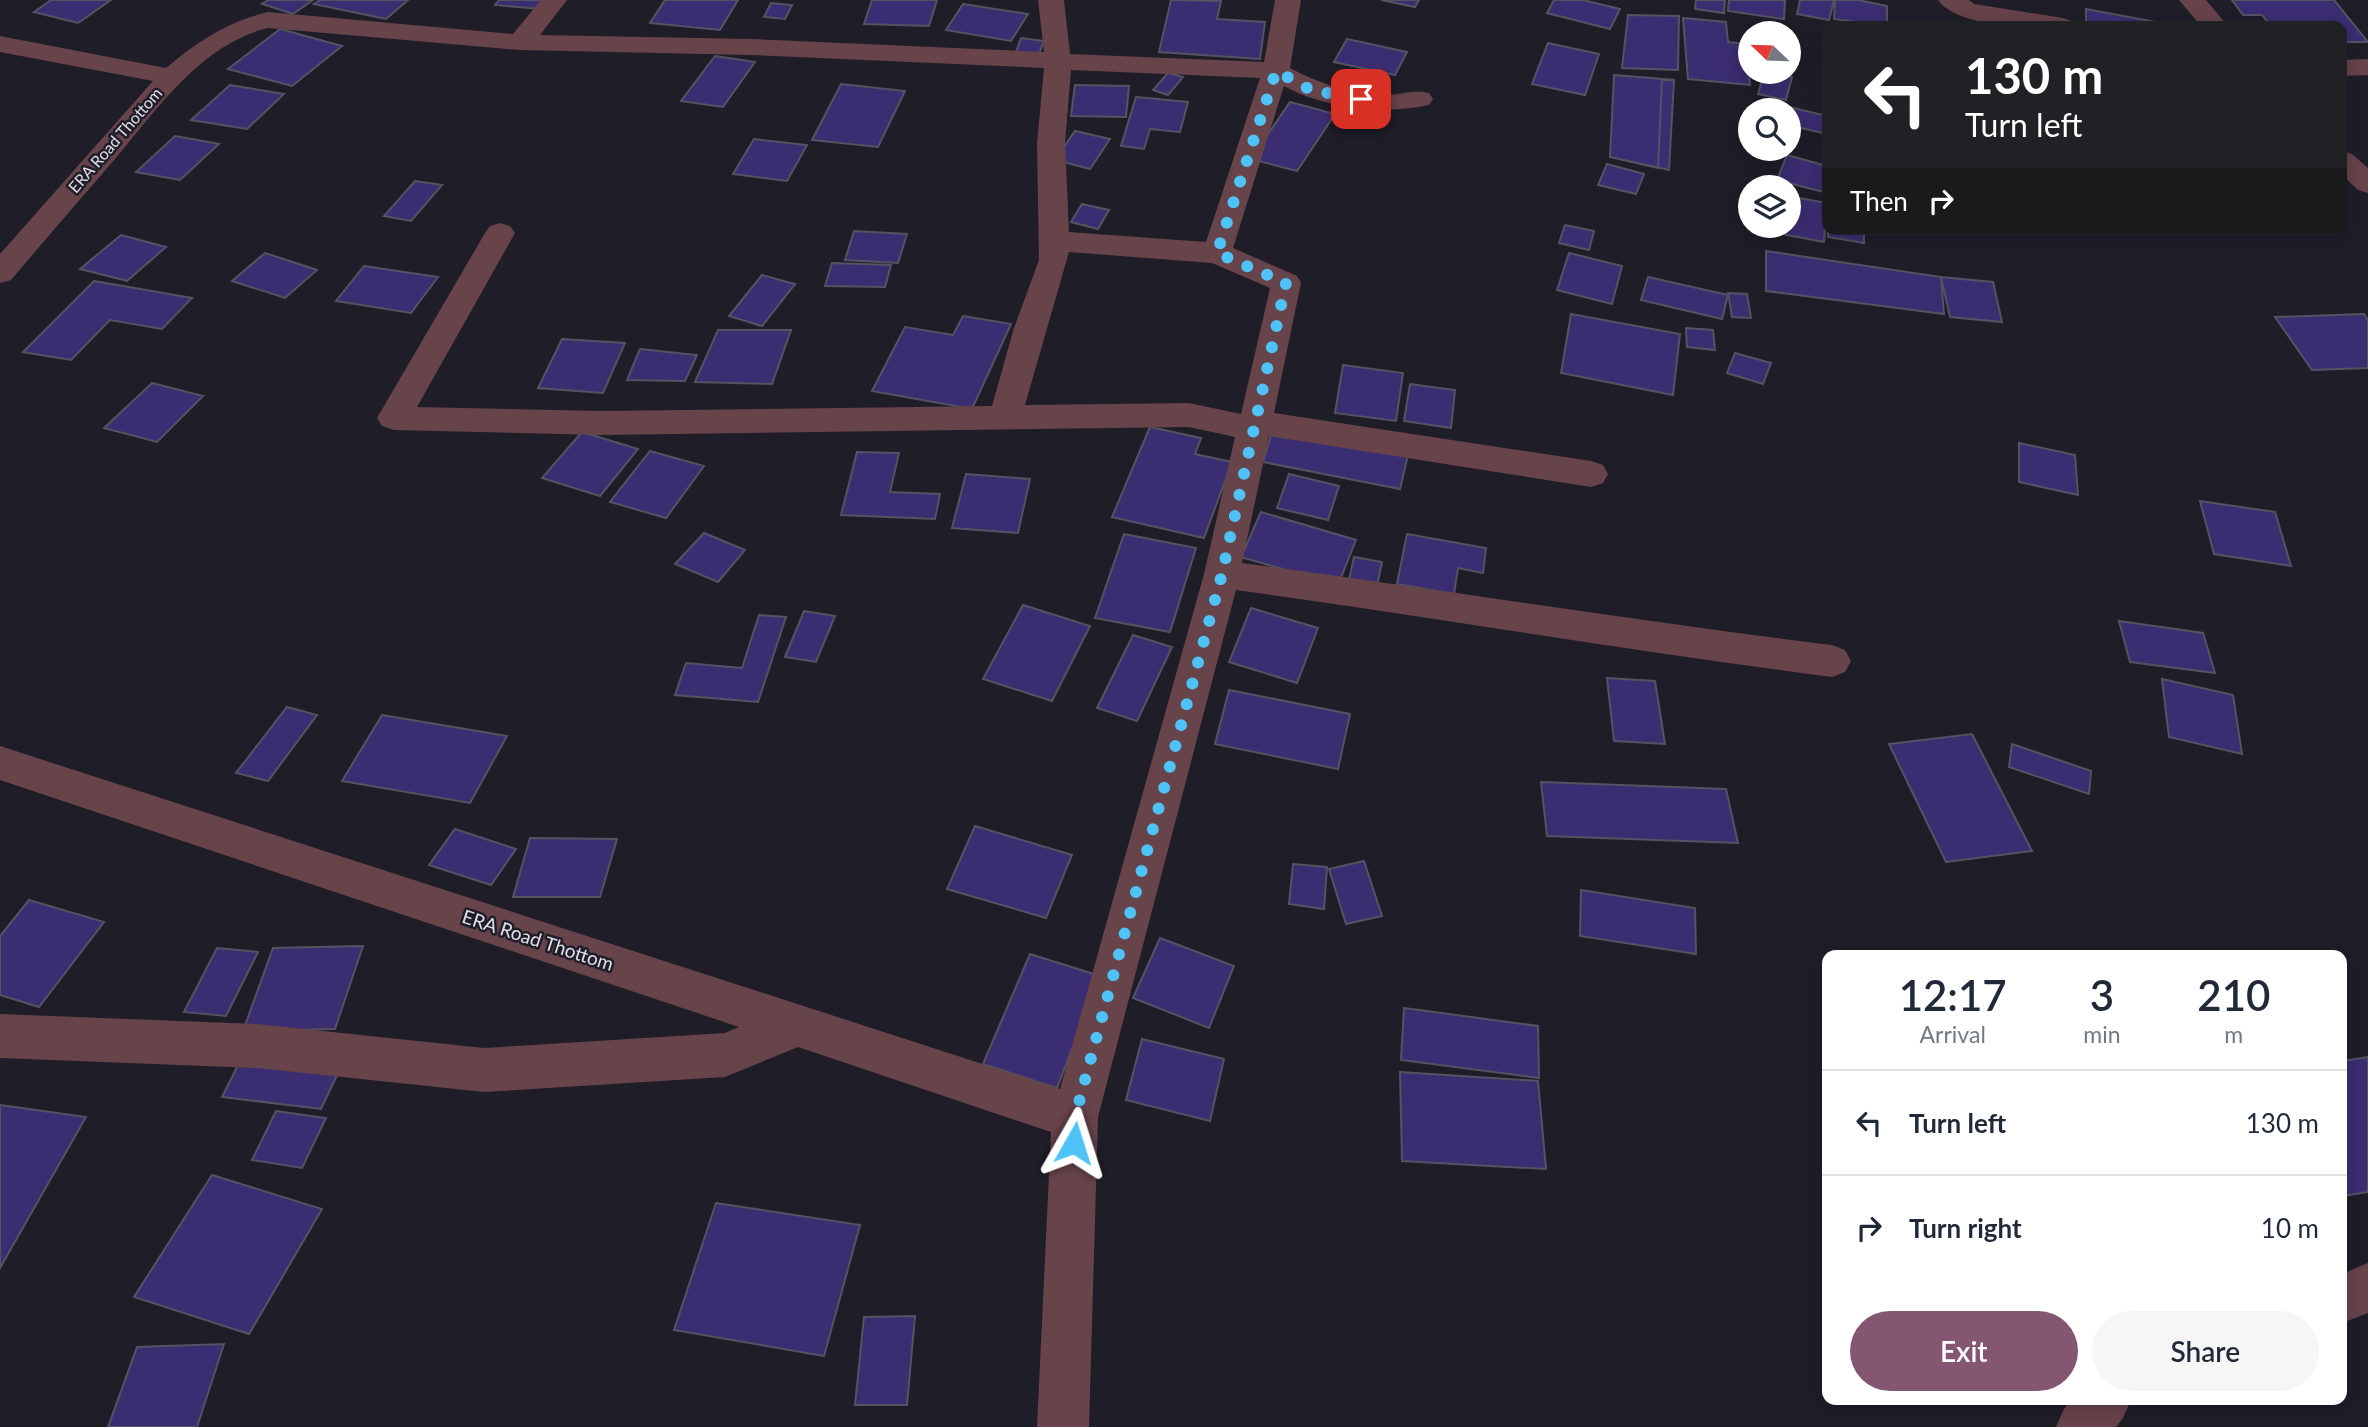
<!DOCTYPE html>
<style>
body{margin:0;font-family:Lato,sans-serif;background:#f6f6f7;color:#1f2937;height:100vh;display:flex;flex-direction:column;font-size:26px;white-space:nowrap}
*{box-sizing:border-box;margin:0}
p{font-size:23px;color:#747a83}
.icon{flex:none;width:38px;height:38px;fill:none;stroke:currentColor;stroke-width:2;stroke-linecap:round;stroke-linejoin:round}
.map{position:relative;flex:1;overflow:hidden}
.drawer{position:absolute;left:1822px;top:950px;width:525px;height:455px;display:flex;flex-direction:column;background:#fff;border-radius:14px;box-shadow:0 4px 18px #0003}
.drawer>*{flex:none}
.hud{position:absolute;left:1822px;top:21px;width:525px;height:214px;border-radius:14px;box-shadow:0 4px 18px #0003;background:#202124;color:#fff;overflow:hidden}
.needle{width:46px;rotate:293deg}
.controls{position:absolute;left:1738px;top:21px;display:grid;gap:14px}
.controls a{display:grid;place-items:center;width:63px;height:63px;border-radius:50%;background:#fff;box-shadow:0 4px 18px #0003;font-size:35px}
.pin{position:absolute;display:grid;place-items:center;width:60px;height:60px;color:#fff;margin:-30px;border-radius:14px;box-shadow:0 4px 10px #0006}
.me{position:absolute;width:77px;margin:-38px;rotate:6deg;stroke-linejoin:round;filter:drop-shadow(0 0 5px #0008)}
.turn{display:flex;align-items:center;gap:24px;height:147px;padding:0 28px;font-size:32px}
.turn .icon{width:91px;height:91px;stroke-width:2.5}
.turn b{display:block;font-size:49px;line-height:60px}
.then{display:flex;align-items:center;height:66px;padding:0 28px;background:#0003;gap:14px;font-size:26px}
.eta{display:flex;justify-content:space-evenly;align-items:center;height:119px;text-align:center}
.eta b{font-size:42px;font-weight:600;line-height:49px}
.button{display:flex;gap:14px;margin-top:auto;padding:14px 28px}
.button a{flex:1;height:80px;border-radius:42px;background:#845672;color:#fff;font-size:28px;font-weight:600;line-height:80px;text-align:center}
.button a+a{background:#f6f6f7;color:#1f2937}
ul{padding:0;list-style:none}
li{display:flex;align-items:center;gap:21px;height:105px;padding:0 28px;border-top:2px solid #e0e1e3}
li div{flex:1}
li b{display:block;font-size:26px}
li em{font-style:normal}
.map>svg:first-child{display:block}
.building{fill:#3b2d71;stroke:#545361;stroke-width:2}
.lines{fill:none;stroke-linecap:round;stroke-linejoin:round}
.minor{fill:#67434a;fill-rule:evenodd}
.route{stroke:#4fc3f7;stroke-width:12;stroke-dasharray:0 21.6}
.labels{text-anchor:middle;stroke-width:5;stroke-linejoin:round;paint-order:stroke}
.far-street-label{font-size:16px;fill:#e1dfe8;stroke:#1f1d28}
.street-label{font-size:19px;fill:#e1dfe8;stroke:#1f1d28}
</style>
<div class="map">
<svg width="2368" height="1427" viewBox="0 0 2368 1427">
<rect width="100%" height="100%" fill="#1f1d28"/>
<path class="building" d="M51 0H111L78 23 34 12Z
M268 0H313L293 14 262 4Z
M320 0H408L386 19 314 4Z
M499 0H547L541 9 495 5Z
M665 0H738L720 30 650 23Z
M872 0H937L929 26 864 24Z
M1171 0 1221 1 1217 19 1265 22 1260 59 1159 52Z
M1381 0H1419L1415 7Z
M1554 0H1583L1620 9 1610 29 1547 13Z
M1696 0H1725L1724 13 1695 9Z
M1729 0H1785L1784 19 1728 11Z
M1800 0H1834L1829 20 1797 14Z
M1835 0H1858L1887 6V26L1834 19Z
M2232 0H2334L2368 42H2342V26H2271L2262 15H2243Z
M771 3 792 5 785 19 764 17Z
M963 4 1028 14 1011 41 946 30Z
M2086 9 2156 22V26H2086Z
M1628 15 1679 16 1678 70 1622 68Z
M1683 18 1726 22 1728 42 1746 44 1750 85 1688 79Z
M280 29 342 46 292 86 228 69Z
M1021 38 1044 41 1038 56 1015 54Z
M1347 39 1407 52 1395 75 1334 62Z
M1548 43 1599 54 1585 95 1532 84Z
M715 56 755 62 723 107 681 101Z
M1764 72 1792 77 1786 100 1758 94Z
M1168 73 1183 77 1168 95 1153 90Z
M1614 75 1674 80 1669 170 1610 157Z
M1614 75 1662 79 1658 168 1610 157Z
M841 84 905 91 878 147 812 140Z
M230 85 284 94 247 129 191 120Z
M1075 85 1129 86 1126 117 1071 116Z
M1136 97 1188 102 1180 132 1150 129 1144 149 1121 146Z
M1764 101 1827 116V134L1788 125V110H1761Z
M1290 102 1335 114 1297 171 1251 159Z
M1075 131 1110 139 1090 169 1055 160Z
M175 136 219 144 180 180 136 172Z
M754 139 807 145 787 181 733 174Z
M1787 155 1827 166V193L1777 180Z
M1607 164 1644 174 1636 194 1598 185Z
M415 181 442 185 411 221 384 216Z
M1788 196 1827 203 1824 242 1761 230V226H1788Z
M1082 204 1109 210 1098 229 1071 222Z
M1565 225 1594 231 1589 250 1559 243Z
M1828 229H1864V243L1828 237Z
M854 231 907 234 898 263 845 260Z
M121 235 166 247 127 281 80 269Z
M1766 251 1941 277 1944 314 1766 291Z
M265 253 317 270 285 298 232 281Z
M1569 253 1622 266 1612 304 1557 290Z
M832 263 891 265 885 287 825 286Z
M364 266 438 277 411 313 336 301Z
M762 275 795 284 762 326 729 316Z
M1648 277 1728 295 1722 319 1641 300Z
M1941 277 1993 282 2002 322 1950 317Z
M94 281 192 298 162 329 110 320 71 360 23 352Z
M1728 293 1747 294 1751 318 1732 317Z
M1571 314 1680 334 1673 395 1561 373Z
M2364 314 2368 320V368L2312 370 2275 317Z
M963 316 1011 324 972 409 872 391 905 327 953 335Z
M1686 328 1713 330 1715 350 1687 347Z
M718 330H791L772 384 695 382Z
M562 339 625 343 603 393 538 388Z
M640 349 697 355 685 381 627 380Z
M1735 353 1771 363 1763 384 1727 373Z
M1343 365 1403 373 1396 421 1335 413Z
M152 383 203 396 157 442 104 428Z
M1410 384 1455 390 1451 428 1404 421Z
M1150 427 1201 438 1195 454 1232 462 1204 538 1112 517Z
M1273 429 1408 455 1400 489 1263 462Z
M582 432 638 449 600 496 542 478Z
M2019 443 2075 455 2078 495 2019 482Z
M650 451 704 466 666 518 610 502Z
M857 452 899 453 890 492 940 494 935 519 841 515Z
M966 474 1030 479 1018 533 952 528Z
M1289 474 1339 486 1328 520 1277 508Z
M2200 501 2275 512 2291 566 2214 554Z
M1261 512 1356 540 1338 585 1241 557Z
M704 533 745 550 718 582 675 564Z
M1124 534 1196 548 1170 632 1095 618Z
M1407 534 1486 548 1483 573 1458 568 1454 594 1397 584Z
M1354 557 1382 562 1377 586 1349 580Z
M1023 605 1090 626 1052 701 983 679Z
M1251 608 1318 628 1297 683 1229 662Z
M804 611 835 616 816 662 785 657Z
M759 615 786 617 758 702 675 695 686 663 742 668Z
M2119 621 2203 633 2215 673 2130 662Z
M1133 635 1172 647 1137 721 1097 708Z
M1607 678 1655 681 1665 744 1614 741Z
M2162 679 2233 695 2242 754 2169 737Z
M1229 690 1350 714 1338 769 1215 744Z
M287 707 317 715 268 781 236 773Z
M382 715 507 736 470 803 342 781Z
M1972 734 2032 851 1946 862 1889 744Z
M2012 744 2091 771 2089 794 2009 767Z
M1541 782 1726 789 1738 843 1547 836Z
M975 826 1072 855 1046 918 947 889Z
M455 829 516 849 491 885 429 865Z
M530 838 617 839 600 897H513Z
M1364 861 1382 916 1346 924 1329 869Z
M1293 864 1327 867 1324 909 1289 904Z
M1581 890 1695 908 1696 954 1580 936Z
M29 900 104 922 39 1007 0 995V936Z
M1160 938 1234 966 1209 1028 1133 998Z
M363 946 335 1029 243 1031 273 948Z
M217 948 258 952 226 1016 184 1012Z
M1030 954 1100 976 1057 1088 983 1064Z
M1404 1008 1538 1026 1539 1078 1401 1060Z
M1142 1039 1224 1059 1210 1121 1126 1100Z
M2368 1057V1192L2342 1196V1061Z
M241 1059 339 1071 321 1109 222 1097Z
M1400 1072 1538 1081 1546 1169 1402 1161Z
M0 1105 86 1117 0 1268Z
M276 1111 326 1118 302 1168 252 1160Z
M212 1175 322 1209 249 1334 134 1297Z
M716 1203 860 1225 824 1356 674 1330Z
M915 1316 907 1405H855L864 1317Z
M224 1344 197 1427H108L137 1347Z"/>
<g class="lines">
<path class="minor" d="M541 0H567L540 35 750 39 1044 52 1038 0H1064L1070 54 1264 62 1275 0H1301L1290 68C1318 83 1352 94 1385 95 1400 95 1413 89 1429 93L1433 99 1429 105C1386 115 1323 108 1284 86L1233 248 1297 276 1301 283 1274 413 1591 461 1603 465 1608 474 1603 483 1591 487 1269 436 1242 563C1439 589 1635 621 1832 645L1845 650 1851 661 1845 672 1832 677C1633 651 1435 618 1236 590L1098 1117 1089 1427H1037L1051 1132 798 1047 725 1077 484 1092 257 1068 0 1058V1014L257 1024 484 1048 725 1033 739 1027 0 780V746L1060 1089 1204 574 1235 437 1189 427 601 435 394 430 382 426 377 418 485 233 490 226 500 223 510 226 515 233 417 407 601 411 992 406 1014 328 1039 260 1037 143 1044 68 750 55 520 50 268 28C199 44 152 116 109 166 76 204 43 242 11 280L0 283V254L153 81 0 52V36L166 68C198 41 227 22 268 12L513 34ZM1071 70 1260 78 1206 242 1069 232 1065 143ZM1069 252 1212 263 1270 288 1241 414 1189 403 1025 405Z
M1938 0H1969L1974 4 2063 18 2072 21 2076 26C2043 28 1959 30 1938 0Z
M2179 0H2206L2228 26H2201Z
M2368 59V75L2342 76V60Z
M2342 151 2352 154 2368 168V193L2358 190 2342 175Z
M2368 1263V1313L2342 1323V1274Z
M2071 1400H2131L2123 1418 2116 1427H2056L2064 1409Z"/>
</g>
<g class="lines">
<path class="route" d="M1074 1143 1075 1117 1222 574 1286 283 1217 253 1276 71 1311 90 1361 99"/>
</g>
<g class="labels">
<g class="far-street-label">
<text transform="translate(115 140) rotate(-49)" y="6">ERA Road Thottom</text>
</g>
<g class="street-label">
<text transform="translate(538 940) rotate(18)" y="7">ERA Road Thottom</text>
</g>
</g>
</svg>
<div class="controls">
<a><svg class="needle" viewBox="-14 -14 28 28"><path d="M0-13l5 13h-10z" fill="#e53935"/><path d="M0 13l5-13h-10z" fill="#747a83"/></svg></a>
<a><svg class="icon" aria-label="search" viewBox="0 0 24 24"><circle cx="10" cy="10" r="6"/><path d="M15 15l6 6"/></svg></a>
<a><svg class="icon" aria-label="layers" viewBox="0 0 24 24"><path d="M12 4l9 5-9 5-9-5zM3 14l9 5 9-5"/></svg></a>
</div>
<div class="pin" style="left:1361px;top:99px;background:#d93025"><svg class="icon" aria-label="arrive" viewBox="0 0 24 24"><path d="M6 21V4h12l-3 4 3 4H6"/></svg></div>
<svg class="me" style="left:1074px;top:1143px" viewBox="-20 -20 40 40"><path d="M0-17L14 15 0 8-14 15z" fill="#4fc3f7" stroke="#fff" stroke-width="4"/></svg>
<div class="hud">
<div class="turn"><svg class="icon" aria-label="left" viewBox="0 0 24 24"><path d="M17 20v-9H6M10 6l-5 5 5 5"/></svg><div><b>130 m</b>Turn left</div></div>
<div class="then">Then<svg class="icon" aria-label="right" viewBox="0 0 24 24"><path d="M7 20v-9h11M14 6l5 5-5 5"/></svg></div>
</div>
<section class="drawer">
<div class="eta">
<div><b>12:17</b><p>Arrival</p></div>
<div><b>3</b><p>min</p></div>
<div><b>210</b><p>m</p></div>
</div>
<ul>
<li><svg class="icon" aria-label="left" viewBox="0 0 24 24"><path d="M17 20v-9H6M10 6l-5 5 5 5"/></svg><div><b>Turn left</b></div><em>130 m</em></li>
<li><svg class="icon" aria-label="right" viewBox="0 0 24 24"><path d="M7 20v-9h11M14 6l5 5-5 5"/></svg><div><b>Turn right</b></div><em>10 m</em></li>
</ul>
<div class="button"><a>Exit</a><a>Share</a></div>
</section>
</div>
